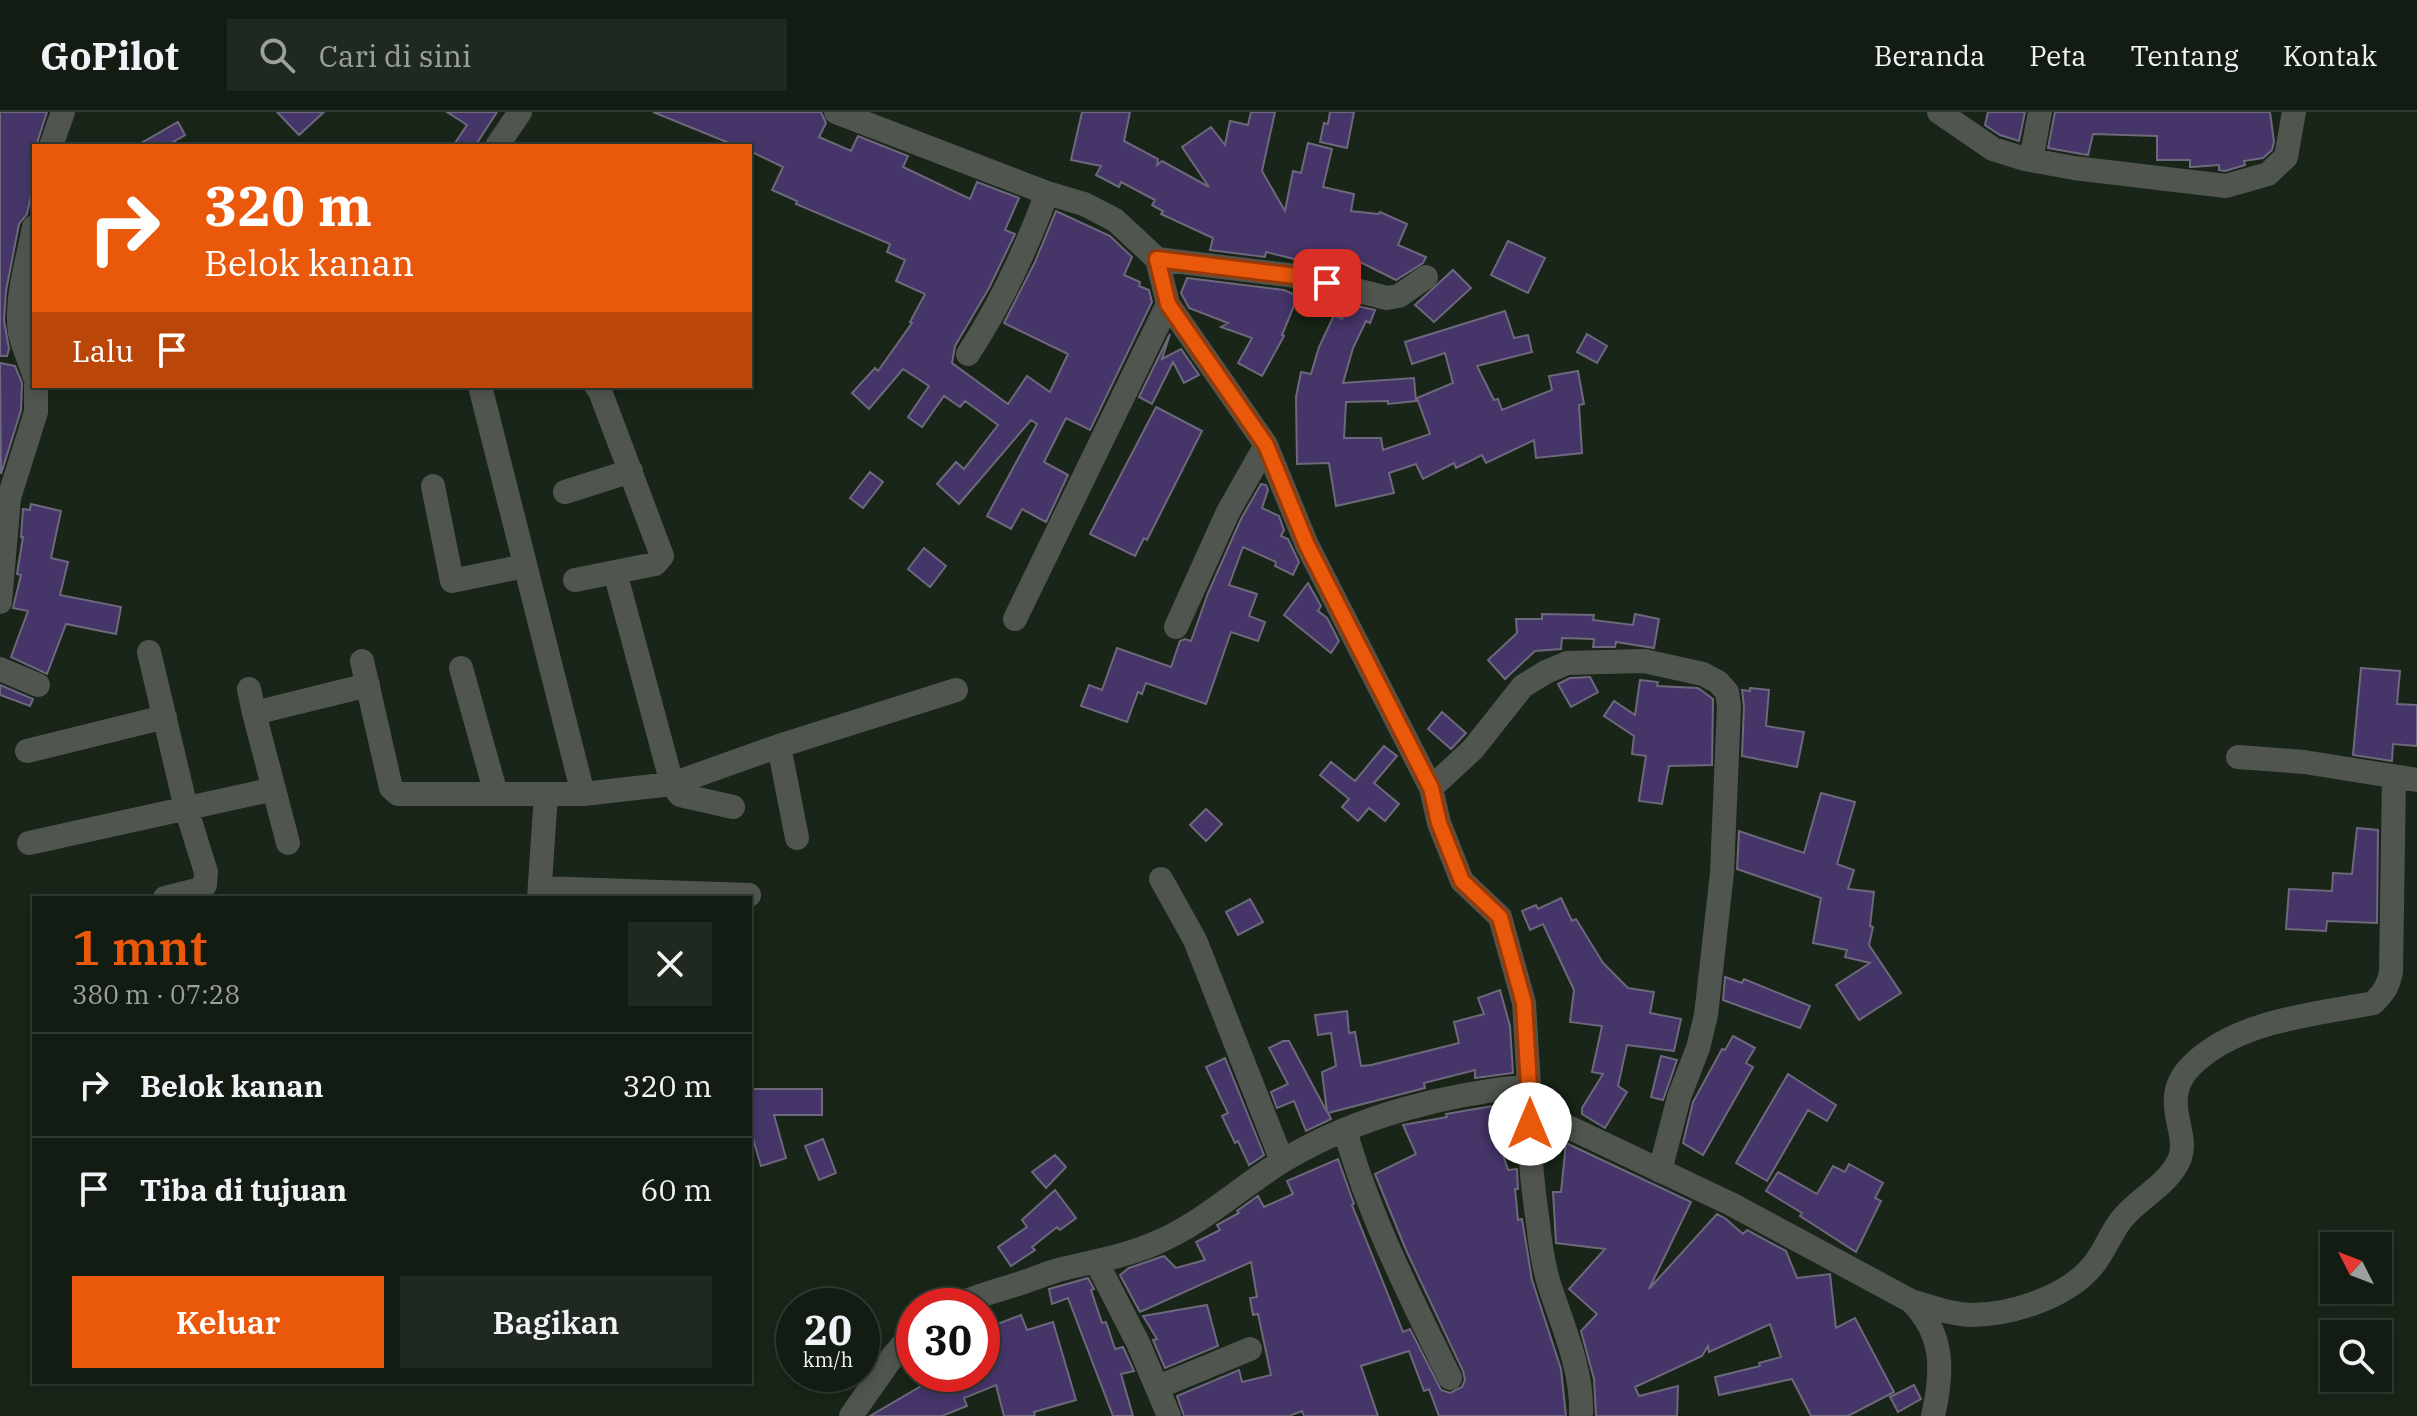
<!DOCTYPE html>
<html lang="id">
<meta charset="utf-8">
<style>
body{margin:0;font-family:"IBM Plex Serif",serif;background:#1f2920;color:#f1f3f6;height:100vh;display:flex;flex-direction:column;font-size:30px;white-space:nowrap}
*{box-sizing:border-box;margin:0}
p{font-size:26px;color:#9ca19f}
.icon{flex:none;width:44px;height:44px;fill:none;stroke:currentColor;stroke-width:2;stroke-linecap:round;stroke-linejoin:round}
.map{position:relative;flex:1;overflow:hidden}
.details{position:absolute;left:32px;top:784px;width:720px;height:488px;display:flex;flex-direction:column;background:#121c12;border-radius:0px;box-shadow:0 4px 12px #0003,0 0 0 2px #313a32}
.details>*{flex:none}
.banner{position:absolute;left:32px;top:32px;width:720px;height:244px;border-radius:0px;box-shadow:0 4px 12px #0003,0 0 0 2px #313a32;background:#ea580c;color:#fff;overflow:hidden}
.needle{width:52px;rotate:312deg}
.controls{position:absolute;left:2320px;top:1120px;display:grid;gap:16px}
.controls a{display:grid;place-items:center;width:72px;height:72px;border-radius:0px;background:#121c12;box-shadow:0 4px 12px #0003,0 0 0 2px #313a32;font-size:40px}
.speed{position:absolute;left:776px;top:1176px;display:flex;gap:16px;font-size:40px;font-weight:700;text-align:center}
.speed>*{display:grid;place-content:center;width:104px;height:104px;border-radius:50%;background:#121c12;box-shadow:0 4px 12px #0003,0 0 0 2px #313a32;line-height:1}
.speed small{font-size:20px;font-weight:400}
.speed .limit{border:12px solid #d22;background:#fff;color:#111}
.pin{position:absolute;display:grid;place-items:center;width:68px;height:68px;color:#fff;margin:-34px;border-radius:16px;box-shadow:0 4px 12px #0006}
.me{position:absolute;width:88px;margin:-44px;rotate:0deg;stroke-linejoin:round;filter:drop-shadow(0 0 6px #0008)}
.turn{display:flex;align-items:center;gap:28px;height:168px;padding:0 40px;font-size:36px}
.turn .icon{width:104px;height:104px;stroke-width:2.5}
.turn b{display:block;font-size:56px;line-height:68px}
.then{display:flex;align-items:center;height:76px;padding:0 40px;background:#0003;gap:16px;font-size:30px}
.round{display:grid;place-items:center;flex:none;width:84px;height:84px;border-radius:0px;background:#1f2920}
.overview{display:flex;align-items:center;justify-content:space-between;height:136px;padding:0 40px}
h1{font-size:48px;font-weight:600;line-height:60px;color:#ea580c}
.primary-button{display:flex;gap:16px;margin-top:auto;padding:16px 40px}
.primary-button a{flex:1;height:92px;border-radius:0px;background:#ea580c;color:#fff;font-size:32px;font-weight:600;line-height:92px;text-align:center}
.primary-button a+a{background:#1f2920;color:#f1f3f6}
ul{padding:0;list-style:none}
li{display:flex;align-items:center;gap:24px;height:104px;padding:0 40px;border-top:2px solid #313a32}
li div{flex:1}
li b{display:block;font-size:30px}
li em{font-style:normal}
header{display:flex;align-items:center;gap:48px;box-sizing:border-box;height:112px;padding:0 40px;background:#121c12;border-bottom:2px solid #313a32}
header strong{font-size:38px}
nav{display:flex;gap:44px;margin-inline-start:auto;font-size:28px}
.search{width:560px;height:72px;background:#1f2920;display:flex;align-items:center;gap:20px;box-sizing:border-box;padding:0 28px;border-radius:0px;color:#9ca19f;font-size:30px}
.map>svg:first-child{display:block}
.building{fill:#463569;stroke:#6d687b;stroke-width:2}
.lines{fill:none;stroke-linecap:round;stroke-linejoin:round}
.minor{stroke:#50564f;stroke-width:24}
.route-casing{stroke:#983908;stroke-width:20}
.route{stroke:#ea580c;stroke-width:14}
</style>
<header>
<strong>GoPilot</strong>
<div class="search"><svg class="icon" aria-label="search" viewBox="0 0 24 24"><circle cx="10" cy="10" r="6"/><path d="M15 15l6 6"/></svg>Cari di sini</div>
<nav><a>Beranda</a><a>Peta</a><a>Tentang</a><a>Kontak</a></nav>
</header>
<div class="map">
<svg width="2417" height="1304" viewBox="0 0 2417 1304">
<rect width="100%" height="100%" fill="#182518"/>
<path class="building" d="M0 0H47L36 34H34V63L30 88 27 102 19 112 6 179 4 208 9 237 7 244H0Z
M277 0H324L299 23Z
M447 0H497L475 34H453L467 13Z
M653 0H821L826 11 819 25 851 39 858 24 908 44 903 55 970 87 977 70 1019 86 1005 118 1015 122 989 176 955 234 952 251 1008 292 1027 264 1050 280 1068 242 1004 211 1035 150 1056 99 1110 124 1132 145 1124 163 1140 170 1139 174 1149 178 1152 190 1090 318 1066 306 1044 350 1068 363 1046 410 1022 397 1011 417 987 404 1037 312 1031 308 959 392 937 372 956 350 964 357 998 313 965 289 960 295 944 284 922 315 908 305 929 274 903 257 869 297 852 281 875 256 878 259 912 211 910 210 925 182 896 169 905 148 887 140 890 132 796 92 797 89 772 78 783 55 750 39V34L734 33Z
M1082 0H1130L1124 29 1158 47 1157 53 1162 49 1209 75 1182 35 1211 15 1225 33 1230 9 1248 13 1251 0H1275L1262 59 1285 99 1293 59 1301 61 1308 31 1332 37 1323 75 1354 82 1351 99 1378 102 1380 100 1407 112 1398 133 1426 145 1423 151 1396 168 1350 145 1346 160 1266 140 1265 145 1210 138 1213 126 1161 102 1163 99 1152 93 1155 88 1121 70 1119 75 1096 63 1101 54 1071 48Z
M1330 0H1354L1347 36 1320 30 1324 11 1328 12Z
M1988 0H2025L2019 29 2000 23 1985 13Z
M2055 0H2270L2274 30 2272 38 2263 46 2244 49 2245 53 2225 59 2219 58V53L2192 55H2190V48H2157V24L2093 22 2088 43 2076 41 2048 36Z
M178 10 185 23 166 34H136Z
M1508 129 1545 146 1528 181 1491 163Z
M1453 158 1471 176 1434 210 1415 193Z
M1187 166 1284 178 1298 184 1282 223 1284 224 1262 264 1238 251 1252 226 1221 215 1228 211 1189 196 1181 181Z
M1348 192 1375 198 1370 211 1366 209 1353 236 1343 271 1414 266 1416 289 1388 292V289L1346 290 1344 326H1381L1383 338 1430 322 1417 286 1453 271 1445 241 1412 252 1405 230 1505 199 1514 226 1528 223 1532 240 1477 254 1494 288 1498 287 1502 298 1552 278 1549 264 1578 259 1584 292 1579 293 1582 341 1536 346 1534 328 1486 351 1482 343 1456 356 1454 351 1423 367 1416 352 1389 361 1394 381 1336 394 1329 351 1297 352 1296 285 1301 260 1311 262 1319 235 1334 203 1342 207Z
M1170 222 1162 247 1181 237 1199 263 1184 271 1173 250 1152 292 1139 285Z
M1587 222 1607 234 1597 251 1577 240Z
M0 251 15 254 22 271 21 298 1 362Z
M1156 295 1202 319 1147 428 1144 426 1135 444 1090 422Z
M870 360 883 370 863 396 850 386Z
M1261 372 1266 373 1268 378 1262 396 1279 404 1284 418 1281 424 1288 427 1299 450 1293 463 1275 454 1276 450 1243 435 1229 473 1257 482 1249 504 1265 510 1258 529 1231 520 1206 592 1146 571 1142 582 1138 580 1127 610 1081 594 1089 573 1102 578 1117 536 1171 555 1180 529 1185 527 1191 529 1208 481 1241 407Z
M31 392 61 399 51 446 68 450 60 483 121 495 116 522 66 512 47 562 11 545 28 499 13 496 21 463 17 462 23 425H21L23 397 30 398Z
M924 436 946 454 930 475 908 457Z
M1308 471 1321 494 1318 499 1327 506 1339 529 1331 541 1284 503Z
M1542 502 1594 503 1593 508 1633 513 1635 502 1659 507 1654 536 1616 530 1615 535H1593L1594 527 1562 526 1561 537 1535 539 1505 567 1488 548 1517 521 1516 507H1542Z
M2361 556 2400 559 2397 592 2417 593V634L2393 632 2392 649 2353 643Z
M1590 565 1598 580 1571 595 1558 572 1570 566Z
M1640 568 1658 570 1657 574 1698 576 1713 587 1712 653 1669 654 1662 692 1639 689 1646 644 1632 642 1634 624 1604 604 1614 589 1635 603Z
M0 573 33 587 30 594 0 583Z
M1750 576 1769 578 1766 614 1804 620 1797 655 1742 644 1744 594 1742 578 1750 579Z
M1442 600 1466 621 1451 637 1428 617Z
M1384 634 1397 644 1374 671 1399 692 1385 709 1369 696 1358 709 1342 695 1349 687 1320 663 1331 650 1355 669Z
M1821 681 1855 690 1837 752 1854 758 1848 777 1874 780 1870 814 1873 815 1869 833 1901 881 1859 908 1836 873 1870 851 1845 845 1847 838 1813 831 1821 786 1737 757 1739 719 1804 741Z
M1206 697 1222 712 1206 729 1190 713Z
M2357 716 2378 718 2377 811 2327 809 2326 819 2286 817 2289 777 2332 779 2333 761 2352 762Z
M1561 786 1572 809 1576 807 1603 851 1628 876 1654 880 1650 901 1681 907 1674 939 1627 933 1618 974 1627 980 1605 1016 1582 1002V996L1603 962 1592 960 1602 914 1570 910 1574 878 1543 812 1530 818 1522 799 1536 793 1538 797Z
M1250 787 1263 810 1238 823 1226 800Z
M1725 865 1742 871 1744 867 1810 894 1800 916 1723 888Z
M1500 878 1510 914 1513 961 1475 966V958L1424 971 1425 976 1328 1001 1331 1007 1306 1019 1294 989 1277 996 1271 980 1288 972 1269 936 1283 929H1289L1327 1000 1322 960 1336 954 1331 921 1318 923 1315 903 1347 899 1349 921 1355 920 1361 954 1371 953 1459 931 1454 910 1484 902 1478 886Z
M1733 924 1755 936 1746 951 1753 955 1703 1043 1683 1031 1693 990 1722 937 1725 938Z
M1661 944 1677 948 1663 988 1651 985Z
M1225 946 1264 1043 1249 1053 1238 1029 1235 1031 1222 1004 1228 1001 1206 955Z
M1788 962 1836 993 1827 1009 1808 998 1767 1069 1736 1051Z
M750 977H822V1003H774L786 1046 761 1054 750 1016Z
M1518 990 1515 1025 1498 1028 1508 1058 1517 1057 1518 1077H1515L1518 1108 1522 1107 1532 1168 1561 1257 1566 1304H1439L1429 1277 1424 1279 1409 1239 1361 1254 1378 1304H1304L1302 1299 1289 1304H1184L1177 1284 1239 1258 1242 1270 1271 1263 1258 1202 1253 1203 1250 1186 1257 1185 1251 1150 1140 1200 1120 1163 1129 1156 1164 1144 1176 1156 1205 1148 1196 1130 1220 1118 1217 1113 1239 1101 1237 1099 1258 1084 1264 1095 1293 1082 1287 1069 1338 1047 1354 1092 1352 1093 1403 1220 1410 1217 1441 1278 1450 1281 1462 1275 1465 1268 1463 1259 1406 1138 1375 1062 1416 1042 1403 1013 1447 1005 1446 1002 1469 998Z
M823 1027 836 1061 819 1068 805 1034Z
M1566 1031 1691 1090 1649 1177 1717 1102 1726 1107 1743 1122 1747 1118 1786 1139 1797 1166 1830 1162 1836 1216 1855 1206 1894 1280 1848 1304H1811L1792 1267 1719 1283 1715 1265 1760 1254 1759 1251 1781 1245 1770 1212 1709 1240 1708 1234 1702 1244 1635 1275 1639 1284 1678 1274 1677 1304H1596L1594 1267 1581 1219 1597 1202 1569 1177 1605 1137 1556 1131 1553 1080H1561Z
M1055 1043 1066 1055 1046 1076 1032 1060Z
M1849 1052 1883 1071 1875 1086 1881 1089 1856 1140 1800 1104 1802 1101 1766 1079 1778 1060 1817 1082 1833 1054 1845 1060Z
M1055 1078 1076 1106 1060 1118 1057 1115 1032 1135 1035 1138 1011 1154 998 1135 1027 1115 1022 1108Z
M1088 1166 1094 1177 1091 1178 1102 1211 1106 1210 1115 1237 1123 1235 1134 1259 1121 1262 1133 1304H1113L1068 1186 1052 1192 1049 1177Z
M1207 1193 1218 1234 1165 1256 1153 1228 1157 1227 1143 1204Z
M989 1197 995 1213 1021 1203 1027 1218 1053 1210 1076 1288 1034 1300 1035 1304H1004L996 1273 964 1286 967 1294 942 1304H870L921 1274 920 1271 942 1262H988L982 1246V1199Z
M1914 1273 1921 1287 1898 1300 1890 1285Z"/>
<g class="lines">
<path class="minor" d="M836 0 1047 81 1084 92 1115 108 1157 147 1168 192 1266 333 1307 433 1431 676 1439 711 1462 769 1500 805 1524 891 1529 974 1533 987 1560 1011 1731 1092 1911 1189C1945 1223 1943 1260 1933 1304
M1939 0 1993 37 2025 47 2074 56 2226 74 2268 62 2286 45 2294 0
M51 34 63 0
M497 34 520 0
M2031 48 2040 0
M34 115C28 148 15 187 20 221 23 235 30 249 34 263
M1157 147 1304 165 1387 186 1399 184 1426 165
M968 242C1002 190 1026 138 1047 81
M480 274 583 682 672 672 680 683 733 695
M433 374 452 469 525 454
M565 380 631 359
M615 460 672 672 779 634 956 578
M575 468 655 452 662 444 600 279 596 274
M0 490 9 386 36 300V274
M1015 507 1168 192
M1176 515 1228 400 1266 333
M149 540 186 696 206 760 205 773 197 778 165 786
M362 549 391 676 398 682H583
M461 556 496 682
M0 557 38 573
M249 577 254 601
M779 634 797 726
M27 639 165 605
M2238 645 2304 650 2417 668
M1431 676 1473 637 1523 574 1546 560 1567 551 1644 549 1703 562 1718 570 1727 580 1729 594 1722 761 1706 903 1698 936 1679 985 1660 1059
M29 731 274 677
M288 731 254 601 368 573
M1161 767 1195 828 1282 1049
M540 776 749 783
M539 786 546 682
M1533 987C1527 1030 1532 1069 1538 1111 1540 1131 1543 1152 1549 1172 1563 1215 1583 1258 1581 1304
M1345 1018C1369 1104 1411 1186 1450 1266
M1097 1151 1138 1231 1169 1304
M1911 1189C1931 1195 1950 1202 1971 1203 2009 1203 2061 1187 2088 1159 2103 1144 2109 1124 2121 1108 2138 1086 2169 1073 2180 1046 2190 1019 2158 988 2191 954 2237 908 2313 903 2373 891 2384 881 2388 874 2391 860L2394 665
M955 1194C976 1184 996 1179 1018 1172 1031 1168 1045 1162 1058 1158 1093 1149 1125 1145 1158 1130 1206 1109 1241 1074 1286 1047 1358 1004 1446 982 1529 974
M1158 1275 1250 1237
M851 1304 893 1244 914 1220"/>
</g>
<g class="lines">
<g class="route-casing">
<path id="route" d="M1327 171 1304 165 1157 147 1168 192 1266 333 1307 433 1431 676 1439 711 1462 769 1500 805 1524 891 1529 974 1533 987 1530 1012"/>
</g>
<use href="#route" class="route"/>
</g>
</svg>
<div class="controls">
<a><svg class="needle" viewBox="-14 -14 28 28"><path d="M0-13l5 13h-10z" fill="#e53935"/><path d="M0 13l5-13h-10z" fill="#9ca19f"/></svg></a>
<a><svg class="icon" aria-label="search" viewBox="0 0 24 24"><circle cx="10" cy="10" r="6"/><path d="M15 15l6 6"/></svg></a>
</div>
<div class="speed"><div>20<small>km/h</small></div><div class="limit">30</div></div>
<div class="pin" style="left:1327px;top:171px;background:#d93025"><svg class="icon" aria-label="arrive" viewBox="0 0 24 24"><path d="M6 21V4h12l-3 4 3 4H6"/></svg></div>
<svg class="me" style="left:1530px;top:1012px" viewBox="-20 -20 40 40"><circle r="19" fill="#fff"/><path d="M0-13L10 11 0 6-10 11z" fill="#ea580c"/></svg>
<div class="banner">
<div class="turn"><svg class="icon" aria-label="right" viewBox="0 0 24 24"><path d="M7 20v-9h11M14 6l5 5-5 5"/></svg><div><b>320 m</b>Belok kanan</div></div>
<div class="then">Lalu<svg class="icon" aria-label="arrive" viewBox="0 0 24 24"><path d="M6 21V4h12l-3 4 3 4H6"/></svg></div>
</div>
<section class="details">
<div class="overview"><div><h1>1 mnt</h1><p>380 m · 07:28</p></div><a class="round"><svg class="icon" aria-label="close" viewBox="0 0 24 24"><path d="M6 6l12 12M18 6L6 18"/></svg></a></div>
<ul>
<li><svg class="icon" aria-label="right" viewBox="0 0 24 24"><path d="M7 20v-9h11M14 6l5 5-5 5"/></svg><div><b>Belok kanan</b></div><em>320 m</em></li>
<li><svg class="icon" aria-label="arrive" viewBox="0 0 24 24"><path d="M6 21V4h12l-3 4 3 4H6"/></svg><div><b>Tiba di tujuan</b></div><em>60 m</em></li>
</ul>
<div class="primary-button"><a>Keluar</a><a>Bagikan</a></div>
</section>
</div>
